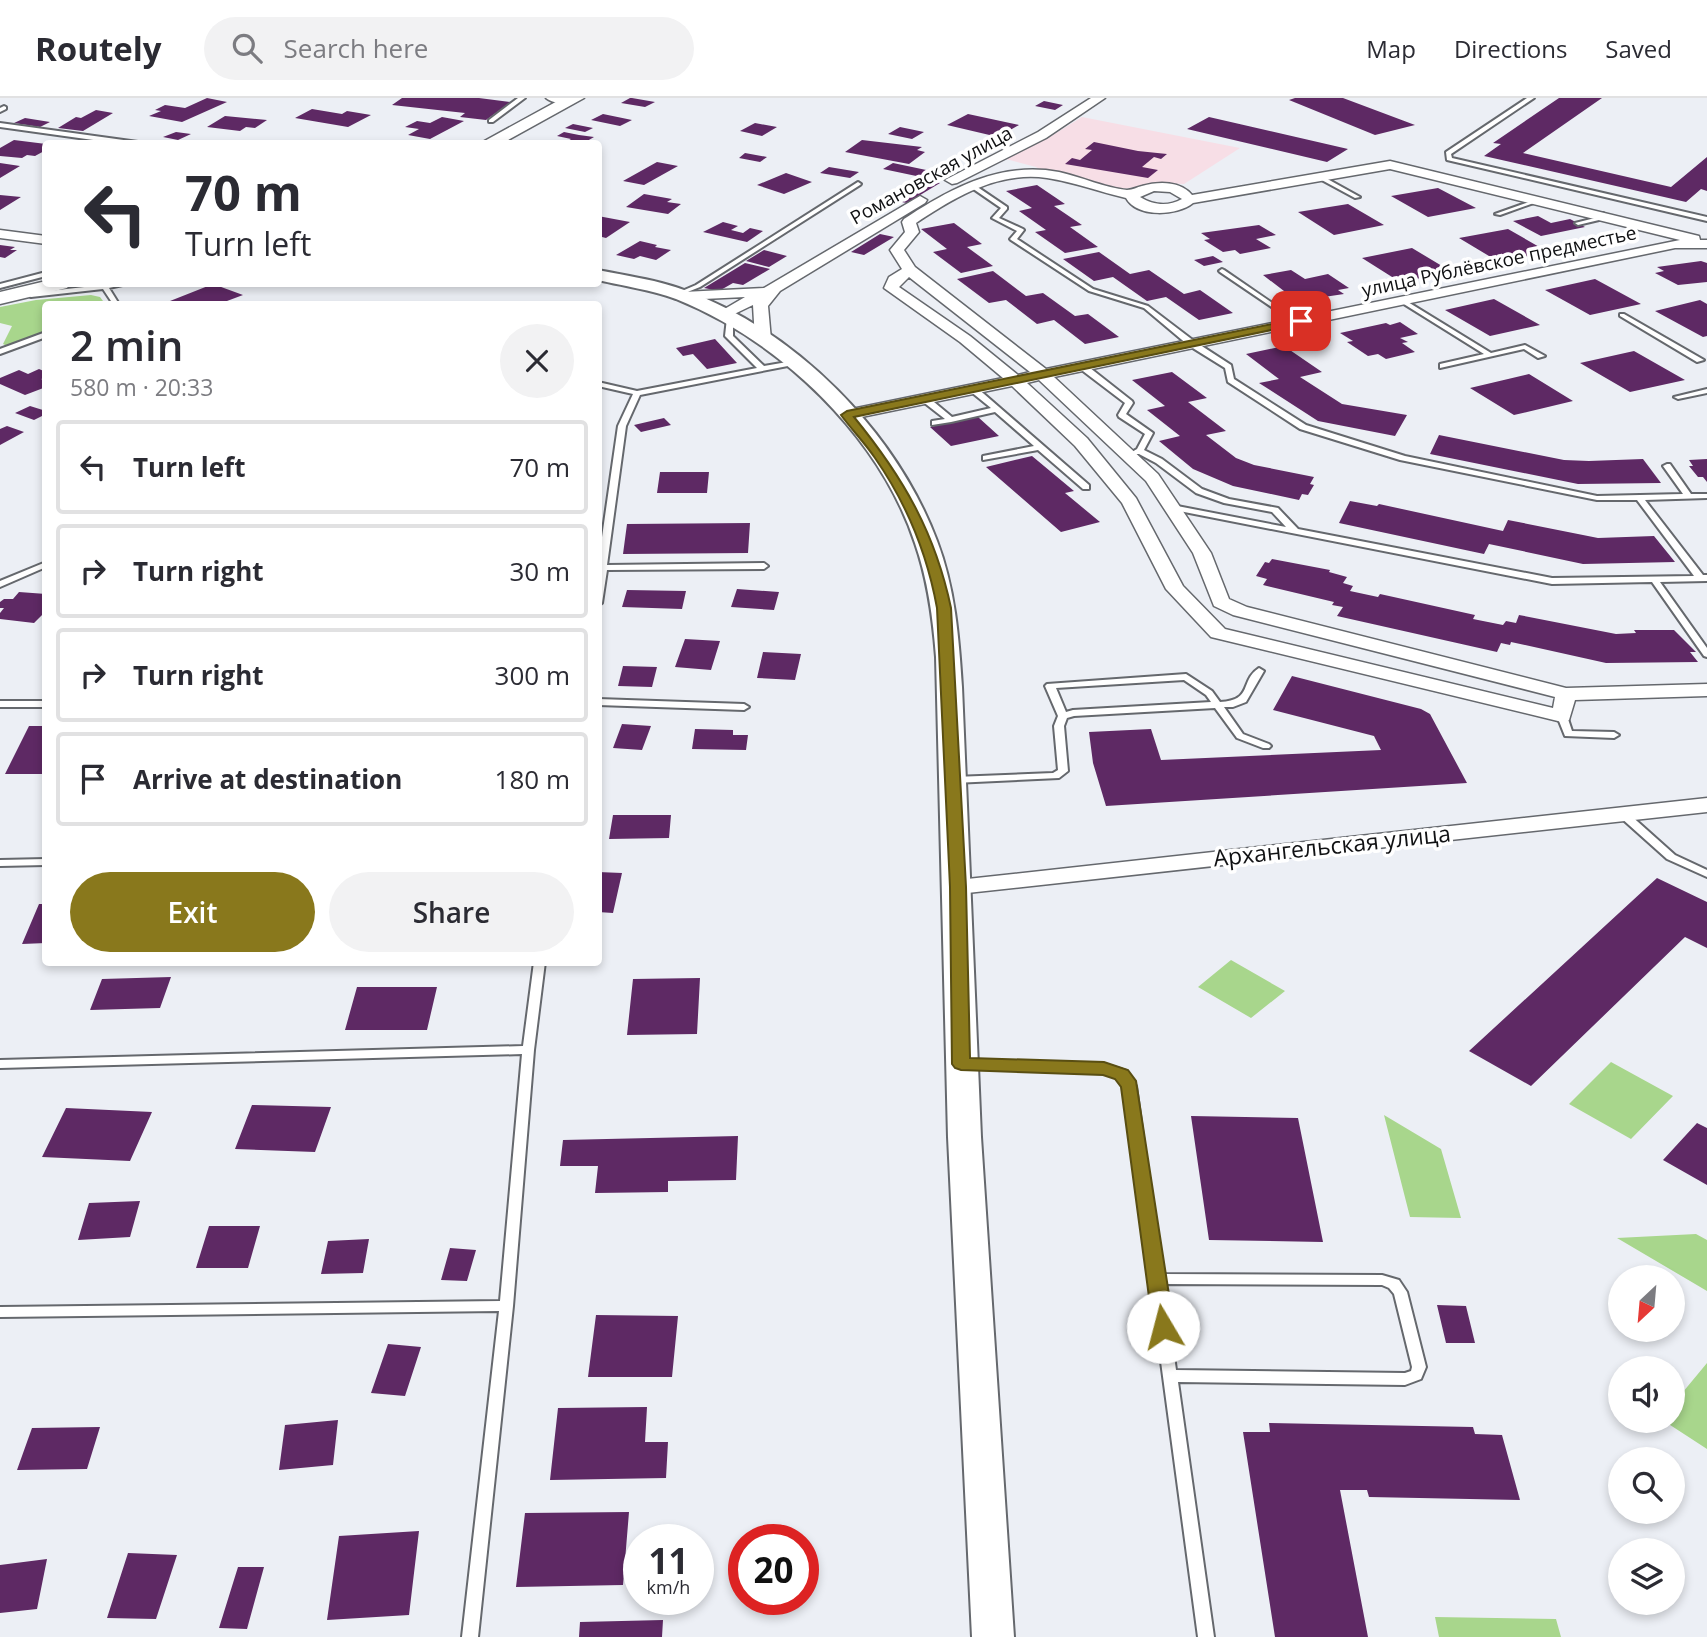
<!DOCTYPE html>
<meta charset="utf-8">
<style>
body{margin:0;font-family:"Open Sans",sans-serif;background:#f2f2f3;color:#2b2b33;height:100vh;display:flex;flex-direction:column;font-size:26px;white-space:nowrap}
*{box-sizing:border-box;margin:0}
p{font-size:23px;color:#7c7c81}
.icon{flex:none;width:38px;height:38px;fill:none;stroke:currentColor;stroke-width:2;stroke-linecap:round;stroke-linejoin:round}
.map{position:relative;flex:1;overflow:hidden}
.drawer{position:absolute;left:42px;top:203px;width:560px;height:665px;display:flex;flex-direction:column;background:#fff;border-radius:7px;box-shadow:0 4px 10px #0003}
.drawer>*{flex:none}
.banner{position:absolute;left:42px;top:42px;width:560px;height:147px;border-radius:7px;box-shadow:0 4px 10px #0003;background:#fff;color:#2b2b33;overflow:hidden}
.needle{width:46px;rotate:206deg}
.fabs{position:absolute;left:1608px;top:1167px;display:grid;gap:14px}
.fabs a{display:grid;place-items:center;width:77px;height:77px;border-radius:50%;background:#fff;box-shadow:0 4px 10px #0003;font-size:35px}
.speed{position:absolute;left:623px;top:1426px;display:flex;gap:14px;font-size:35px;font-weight:700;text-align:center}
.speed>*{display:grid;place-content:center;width:91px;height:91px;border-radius:50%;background:#fff;box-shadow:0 4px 10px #0003;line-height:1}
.speed small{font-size:18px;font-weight:400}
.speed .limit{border:10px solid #d22;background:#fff;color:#111}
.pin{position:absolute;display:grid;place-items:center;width:60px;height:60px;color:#fff;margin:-30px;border-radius:14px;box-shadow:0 4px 10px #0006}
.me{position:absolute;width:77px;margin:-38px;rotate:352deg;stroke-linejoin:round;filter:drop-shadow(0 0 5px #0008)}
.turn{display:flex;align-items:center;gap:24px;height:147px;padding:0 28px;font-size:32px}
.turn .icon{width:91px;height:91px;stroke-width:2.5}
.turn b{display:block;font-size:49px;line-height:60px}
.round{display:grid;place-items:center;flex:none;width:74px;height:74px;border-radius:37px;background:#f2f2f3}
.headline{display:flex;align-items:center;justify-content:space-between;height:119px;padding:0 28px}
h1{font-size:42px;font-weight:600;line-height:52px}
.cta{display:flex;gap:14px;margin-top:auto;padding:14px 28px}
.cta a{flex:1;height:80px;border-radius:42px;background:#89781c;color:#fff;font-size:28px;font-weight:600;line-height:80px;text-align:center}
.cta a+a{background:#f2f2f3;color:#2b2b33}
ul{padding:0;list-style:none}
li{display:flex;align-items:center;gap:21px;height:94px;margin:0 14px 10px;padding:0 14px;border:4px solid #e1e1e2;border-radius:7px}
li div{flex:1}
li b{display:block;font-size:26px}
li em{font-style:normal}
header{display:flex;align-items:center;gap:42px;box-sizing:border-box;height:98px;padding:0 35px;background:#fff;border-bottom:2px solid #e1e1e2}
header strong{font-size:33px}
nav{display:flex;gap:38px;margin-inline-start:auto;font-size:24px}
.search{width:490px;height:63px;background:#f2f2f3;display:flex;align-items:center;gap:18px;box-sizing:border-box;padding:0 24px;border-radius:38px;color:#7c7c81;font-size:26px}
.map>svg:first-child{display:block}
.education{fill:#f7dee6}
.green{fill:#a8d68c}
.building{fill:#5e2964}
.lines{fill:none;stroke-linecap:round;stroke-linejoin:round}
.service-casing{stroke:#65686d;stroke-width:4}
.minor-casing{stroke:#65686d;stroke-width:3}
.tertiary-casing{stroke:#65686d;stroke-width:4}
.secondary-casing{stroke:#65686d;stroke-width:3}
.service{fill:#fff;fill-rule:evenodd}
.minor{fill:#fff;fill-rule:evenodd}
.tertiary{fill:#fff;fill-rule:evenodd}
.secondary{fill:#fff;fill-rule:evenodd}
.route{fill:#89781c;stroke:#594e12;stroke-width:2}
.labels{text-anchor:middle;stroke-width:7;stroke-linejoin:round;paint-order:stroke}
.far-street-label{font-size:19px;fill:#101113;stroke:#fff}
.street-label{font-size:23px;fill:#101113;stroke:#fff}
</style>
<header>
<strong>Routely</strong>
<div class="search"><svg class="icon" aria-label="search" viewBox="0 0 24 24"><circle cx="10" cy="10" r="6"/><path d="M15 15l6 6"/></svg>Search here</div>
<nav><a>Map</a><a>Directions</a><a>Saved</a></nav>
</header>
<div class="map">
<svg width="1707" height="1539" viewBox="0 0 1707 1539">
<rect width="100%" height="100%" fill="#eceff5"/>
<path class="education" d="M1082 19 1240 50 1184 86 1159 85 1123 91 1043 74 1036 69 1006 61 1048 40Z"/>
<path class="green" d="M91 197 100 199 103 203 102 206H46L45 234 9 249 3 246 12 228 0 225V209L36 202Z
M1231 862 1285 893 1251 920 1198 889Z
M1611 964 1673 998 1631 1041 1569 1006Z
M1384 1017 1441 1051 1461 1120 1410 1119Z
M1696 1136 1707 1142V1193L1617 1140Z
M1707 1265V1351L1664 1323H1673V1306Z
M1435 1519 1556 1521 1561 1539H1439Z"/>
<path class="building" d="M207 0 227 4 182 24 149 18 161 13 155 12 165 7 185 10Z
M402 0H479L511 4 486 22 460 19 465 15 392 7Z
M630 0H632L655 4 645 9 621 5Z
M1295 0H1343L1415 27 1375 37 1289 2Z
M1559 0H1602L1523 55 1671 89 1707 59V93L1701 91 1686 104 1484 58 1501 46 1493 45Z
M1044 3 1063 7 1055 12 1035 8Z
M312 11 342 16 347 13 371 17 348 29 295 20Z
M96 12 113 15 83 33 58 30 76 19 81 20Z
M603 16 632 22 620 28 591 22Z
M968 16 1019 27 998 39 947 27Z
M225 18 267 22 255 30 246 29 240 33 207 29Z
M442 19 464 23 430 41 408 37 419 31 405 29 417 23 430 25Z
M1209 19 1348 51 1327 64 1187 31Z
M25 20 50 24 40 29 14 25Z
M755 25 777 29 762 38 740 33Z
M573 26 593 30 585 34 565 30Z
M900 29 924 34 912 41 888 36Z
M176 34 191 36 178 42 163 39Z
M564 34 579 37 594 39 582 46H563L571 41 557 38Z
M14 42 46 46V52L35 58 27 57 22 60 0 58V50Z
M862 42 922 49 917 52 925 54 909 66 845 54Z
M1094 44 1138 53 1167 56 1161 61 1154 59 1142 69 1158 72 1148 80 1065 66 1072 60 1080 62 1092 52 1085 51Z
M745 55 767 59 760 64 739 60Z
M657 64 678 68 644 87 623 83Z
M0 65 20 68 0 80Z
M893 65 931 73 921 79 883 71Z
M829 69 859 74 850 80 820 75Z
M786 75 812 84 784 96 757 87Z
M924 82 940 85 907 105 891 102Z
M1037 87 1065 106 1054 108 1082 127 1070 129 1098 149 1065 155 1035 134 1046 132 1019 113 1032 110 1006 93Z
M1438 90 1476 110 1428 119 1391 98Z
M644 96 672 101 667 104 681 106 668 116 626 109Z
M0 97 21 99 0 112Z
M1348 106 1384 127 1334 137 1298 114Z
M598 118 630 124 606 140 598 138Z
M1538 118 1551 125 1570 121 1585 129 1541 138 1513 123Z
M723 124 738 128 731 132 743 135 750 130 763 133 747 144 703 134Z
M954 125 982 146 967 149 993 168 961 175 933 154 947 151 921 131Z
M1259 127 1276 137 1256 141 1271 150 1240 156 1235 152 1223 154 1204 142 1210 141 1201 135Z
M1508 131 1548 154 1499 164 1459 140Z
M880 136 894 139 864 157 851 154Z
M640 143 657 147 655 149 671 152 656 162 640 158 634 161 616 157Z
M0 147 15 149 10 152H17L5 160 0 159Z
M1412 150 1452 174 1400 184 1362 160Z
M764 152 787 158 769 169 746 163Z
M1099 154 1130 176 1149 172 1184 196 1200 192 1233 215 1199 222 1166 199 1147 203 1113 179 1094 183 1063 161Z
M1213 158 1223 164 1204 168 1194 162Z
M1701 163 1707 165V184L1678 187 1655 175 1664 173 1657 169Z
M745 165 770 171 743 187 733 185 719 193 704 190Z
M1291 172 1305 181 1328 176 1349 190 1338 192 1344 196 1297 203 1263 177Z
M993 173 1026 198 1043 195 1075 218 1088 216 1119 239 1085 246 1054 222 1037 226 1006 202 989 205 957 181Z
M1595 181 1641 206 1590 217 1545 192Z
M213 186 243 197 219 206H179L170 203Z
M1494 201 1540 227 1490 238 1445 212Z
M1700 202 1707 206V238L1703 239 1655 213Z
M1400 224 1418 236 1400 240 1408 244 1402 245 1415 254 1386 261 1378 256 1368 258 1347 244 1353 243 1340 235 1386 225 1390 227Z
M715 241 737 265 707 271 693 256 683 258 676 250Z
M1284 248 1322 274 1300 279 1342 306 1407 317 1395 338 1318 323 1259 285 1279 281 1246 256Z
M1634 253 1685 282 1630 294 1580 265Z
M39 271 46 274V280L41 281 46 283V289L25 297 0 286V280L19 272 28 276Z
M1172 274 1207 300 1188 304 1226 333 1206 337 1236 360 1254 367 1314 379 1310 386 1314 387 1308 397 1302 396 1299 402 1233 388 1193 371 1159 343 1180 338 1147 312 1165 308 1132 282Z
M1529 276 1573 303 1514 317 1470 290Z
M30 308 46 313V316L34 322 15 315Z
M978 319 999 338 951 348 930 329Z
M664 320 671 327 641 334 634 327Z
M7 328 24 334 0 347V331Z
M1439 337 1564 362 1589 363 1643 361 1661 385 1578 386 1430 356Z
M1032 358 1074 393 1065 395 1100 424 1061 434 986 369Z
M1707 361V384L1703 379H1698L1689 368H1693L1689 362Z
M660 374H709L707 395H657Z
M1350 403 1377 408 1379 406 1503 433 1508 422 1598 440 1654 438 1675 464 1583 466 1489 446 1484 456 1339 425Z
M750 425 748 455 623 456 627 426Z
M1272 461 1330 472 1329 474 1347 479 1343 485 1353 488 1350 493 1378 499 1380 496 1475 517 1473 521 1503 527 1506 523 1516 525 1519 517 1616 536 1636 535 1634 532H1674L1696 554H1690L1698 564 1606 565 1511 544 1510 547 1501 545 1497 554 1337 518 1343 509 1332 507 1334 504 1263 487 1267 481 1256 478 1265 464 1269 465Z
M737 491 779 494 774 512 731 509Z
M627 492 686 493 682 511 622 509Z
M19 494 46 496V513L34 525 0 521V515L4 510H0V504L4 501H13Z
M685 541 720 543 711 572 675 569Z
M763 554 801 556 795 582 757 580Z
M623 568 657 569 652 589 618 588Z
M1292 578 1421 611 1430 616 1467 685 1106 708 1093 665 1089 634 1151 631 1161 662 1381 652 1374 638 1273 612Z
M622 626 651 628 642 652 613 650Z
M29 628H46V676H5Z
M695 631 733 632V637H748L746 652 692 651Z
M613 717H671L669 740 609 741Z
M598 774 622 775 613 815 598 814Z
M1657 780 1707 804V850L1685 839 1531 988 1469 953Z
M39 806H46V845L22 846Z
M171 879 160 910 90 912 102 881Z
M700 880 697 936 627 937 633 881Z
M357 889H437L427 932H345Z
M252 1007 331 1009 315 1054 235 1051Z
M66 1010 152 1014 130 1063 42 1059Z
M1191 1018 1298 1020 1323 1144 1209 1142Z
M1697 1025 1707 1030V1087L1663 1062Z
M738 1038 736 1082 668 1083V1094L595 1095 598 1068H560L563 1042Z
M140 1103 130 1139 78 1142 89 1105Z
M209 1128H260L248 1170H196Z
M369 1141 363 1175 321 1176 328 1143Z
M450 1150 476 1152 467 1183 441 1182Z
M1437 1207 1466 1208 1475 1245H1446Z
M596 1217 678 1218 672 1279H588Z
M388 1246 421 1249 405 1298 371 1295Z
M647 1309 645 1344H668L666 1380 550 1382 558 1310Z
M338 1322 333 1367 279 1372 285 1327Z
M1269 1325 1473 1329 1475 1336 1502 1337 1520 1402 1369 1399 1367 1392H1340L1368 1539H1275L1243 1334H1270Z
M100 1329 87 1371 17 1372 32 1330Z
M629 1414 623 1487 516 1489 525 1415Z
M419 1433 409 1517 327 1522 339 1438Z
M128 1455 177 1457 156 1521 107 1520Z
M47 1461 37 1511 0 1515V1467Z
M238 1469H264L247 1531 219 1530Z
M663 1522 662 1539H579L580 1524Z"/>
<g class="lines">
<g class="service-casing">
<path id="service" d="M518 0H525L493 24H489V22Z
M1527 0H1534L1451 56 1452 60 1707 119V123L1447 62 1446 54Z
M4 8 6 9V11L0 14V10Z
M0 25 138 44 141 46H122L0 29Z
M1318 78H1322L1360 99 1355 100 1318 80Z
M858 84 861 86 860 87 700 189 680 197 675 196 696 187Z
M969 86H973L1007 109V111L999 120 1023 131 1024 132 1017 141 1093 191 1148 208 1194 243 1231 267 1234 281 1306 327 1405 358 1597 398 1683 396 1663 368 1667 366H1670L1691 396H1707V400L1645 402 1703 477H1707V483L1660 484 1707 550V559L1704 558 1652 484 1552 486 1169 411V407H1172L1286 429 1272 414 1224 405 1196 395 1156 365 1139 356H1133L1132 354 1137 351 1145 336 1119 319 1118 317 1125 305 1079 270V266H1085L1132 303 1133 305 1126 316 1153 335 1144 352 1162 361 1202 391 1229 401 1278 410 1298 431 1552 480 1694 478 1637 402H1597L1400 362 1300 331 1228 284 1225 270 1188 247 1144 210 1089 193 1011 142 1010 141 1017 133 992 120 1001 110 969 88Z
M1537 101 1542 102 1500 117 1495 116Z
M1603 115 1606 117 1599 122 1578 127 1575 125 1595 120Z
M1222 171 1224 172 1300 224 1295 225 1220 174 1219 173Z
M46 174V178L0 190V186Z
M111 186H127L109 190 119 206H113L103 191 31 199 28 197 31 195Z
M1399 201H1403L1491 255 1525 247 1545 258 1538 260 1524 251 1440 270V266L1484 256 1399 203Z
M1620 216H1624L1704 262 1697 264 1620 218Z
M730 218 733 220V238L764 268 793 263 797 265 793 267 640 297 626 328 607 467 764 465 768 468 764 471 607 472 602 505 598 508V467L618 328 633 296 598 288V284L637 293 757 270 725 238 727 220Z
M46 234V239L0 256V251Z
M970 289H976L1089 387V391H1083L1038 352 983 362V358L1034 348 995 314 951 324 932 327V323L945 321 922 303V299H928L952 319 991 310 970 293Z
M1707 291V295L1678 301 1674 299Z
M46 464V469L0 489V483Z
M1259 570 1264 573 1246 604 1233 609H1224L1243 636 1269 646 1271 648 1269 650H1263L1237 640 1215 610 1074 618 1067 620 1064 628 1068 673 1059 680 954 685 949 682 954 679 1053 675 1058 672 1054 628 1058 618 1045 588 1047 586 1186 576 1212 593 1220 604C1254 602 1239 583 1259 570ZM1184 582 1206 597 1211 604 1073 612 1066 614 1056 590Z
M598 601 744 606 749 609 744 612 598 607Z
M0 603H46V609H0Z
M1562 615 1567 618 1572 633 1614 634 1619 637 1614 640 1565 638 1557 618Z
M1624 714 1628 715 1675 757 1707 772V779L1667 761 1620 719 1619 717 1620 715Z
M46 761V767L0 768V762Z
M534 864H545L534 952 513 1208 478 1539H462L499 1213 0 1219V1209L500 1203 522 956 0 970V962L523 948Z
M965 962 1104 966 1126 973 1136 988 1162 1176 1382 1177 1399 1182 1407 1194 1426 1269 1421 1281 1405 1287 1178 1284 1214 1539H1198L1124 988 1118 979 1103 974 965 970 961 969 959 966 961 963ZM1164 1186 1382 1187 1389 1190 1394 1196 1412 1269 1411 1273 1405 1275 1176 1272Z"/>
</g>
<g class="minor-casing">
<path id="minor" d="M546 0H576L577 2C570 8 553 6 546 0Z
M1091 0H1105L1046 40 957 85 952 86 945 82 1038 34Z
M1390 63 1699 138 1700 142H1707V150H1675L1054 279 1158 376 1211 455 1229 501 1247 509 1566 590 1707 586V598L1575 602 1569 622 1562 624 1211 539 1166 491 1122 405 1075 348 1012 288 847 322 839 317 847 312 1003 280 960 244 884 190 889 179 902 171 890 152 905 134 902 124 904 121C951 90 1001 63 1059 74 1082 79 1105 90 1127 92 1133 92 1137 89 1142 88 1159 83 1181 83 1192 97ZM1390 71 1680 142 1046 271 915 169 904 152 919 134 916 125C955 99 998 73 1047 80 1074 84 1100 94 1126 100 1137 120 1177 118 1193 105ZM1154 93 1170 94 1182 101C1168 109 1153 107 1140 99ZM909 179 1030 274 1018 277 970 238 899 189ZM1039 282 1146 383 1193 455 1214 508 1233 517 1555 599 1553 610 1225 531 1183 488 1136 400 1087 340 1027 285Z
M920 98 927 102 925 105 780 193 768 208 771 242 768 245 763 247 755 242 753 207 724 221 716 216 745 199 683 202 676 198 683 194 764 190Z
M0 132 46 138V146L0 140Z
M1707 700V714L958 796 950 794 946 789 950 784 958 782Z"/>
</g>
<g class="tertiary-casing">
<path id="tertiary" d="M598 172C628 178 658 182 687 193 796 233 896 334 937 443 955 490 959 540 962 589L981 1039 1014 1539H972L948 1039 936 559C933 520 928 482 915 445 879 337 780 243 676 201 651 192 624 188 598 182Z"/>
</g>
<g class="secondary-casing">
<path id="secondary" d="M563 0H584L501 46H479Z
M46 183V186H70L67 190 0 206V194Z"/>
</g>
<use href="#service" class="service"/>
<use href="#minor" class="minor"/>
<use href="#tertiary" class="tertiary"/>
<use href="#secondary" class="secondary"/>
</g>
<path class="route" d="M1301 220 1306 223 1305 225 854 319C903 379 935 434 951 510L966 789 970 960 1104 964 1128 972 1136 983 1174 1229 1171 1235 1163 1238 1156 1235 1153 1229 1121 989 1115 981 1103 977 961 972 955 970 952 966 950 789 937 510C927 455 907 406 875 360 865 345 852 332 841 317L847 313Z"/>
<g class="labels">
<g class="far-street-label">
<text transform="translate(931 77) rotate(-29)" y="7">Романовская улица</text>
<text transform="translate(1499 163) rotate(-12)" y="7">улица Рублёвское предместье</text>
</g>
<g class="street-label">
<text transform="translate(1332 748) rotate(-6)" y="8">Архангельская улица</text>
</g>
</g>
</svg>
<div class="fabs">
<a><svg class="needle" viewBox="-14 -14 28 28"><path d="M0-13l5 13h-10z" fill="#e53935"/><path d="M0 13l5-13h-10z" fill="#7c7c81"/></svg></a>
<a><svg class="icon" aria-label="sound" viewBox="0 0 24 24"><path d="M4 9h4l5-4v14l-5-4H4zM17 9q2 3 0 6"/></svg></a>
<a><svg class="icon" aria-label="search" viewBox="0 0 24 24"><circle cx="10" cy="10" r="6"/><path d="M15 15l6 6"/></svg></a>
<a><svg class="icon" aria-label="layers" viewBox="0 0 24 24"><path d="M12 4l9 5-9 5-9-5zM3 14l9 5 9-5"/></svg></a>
</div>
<div class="speed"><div>11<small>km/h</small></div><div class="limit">20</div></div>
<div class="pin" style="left:1301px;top:223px;background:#d93025"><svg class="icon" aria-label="arrive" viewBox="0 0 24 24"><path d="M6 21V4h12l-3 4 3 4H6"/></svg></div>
<svg class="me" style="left:1163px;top:1229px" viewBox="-20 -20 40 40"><circle r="19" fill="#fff"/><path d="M0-13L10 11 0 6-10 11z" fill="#89781c"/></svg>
<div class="banner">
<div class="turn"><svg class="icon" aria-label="left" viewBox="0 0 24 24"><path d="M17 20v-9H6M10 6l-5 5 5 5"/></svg><div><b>70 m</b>Turn left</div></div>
</div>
<section class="drawer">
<div class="headline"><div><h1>2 min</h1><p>580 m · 20:33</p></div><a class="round"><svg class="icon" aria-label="close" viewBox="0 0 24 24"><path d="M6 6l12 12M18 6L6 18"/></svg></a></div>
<ul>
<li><svg class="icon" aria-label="left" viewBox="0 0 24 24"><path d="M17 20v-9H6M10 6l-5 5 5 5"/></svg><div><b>Turn left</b></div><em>70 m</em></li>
<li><svg class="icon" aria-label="right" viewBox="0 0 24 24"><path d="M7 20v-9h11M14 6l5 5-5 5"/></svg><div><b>Turn right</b></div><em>30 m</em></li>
<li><svg class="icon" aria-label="right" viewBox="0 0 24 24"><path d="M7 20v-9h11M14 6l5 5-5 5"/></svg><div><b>Turn right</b></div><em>300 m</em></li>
<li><svg class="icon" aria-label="arrive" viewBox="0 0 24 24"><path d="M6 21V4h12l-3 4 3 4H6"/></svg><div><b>Arrive at destination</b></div><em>180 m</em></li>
</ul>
<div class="cta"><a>Exit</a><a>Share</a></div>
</section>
</div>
